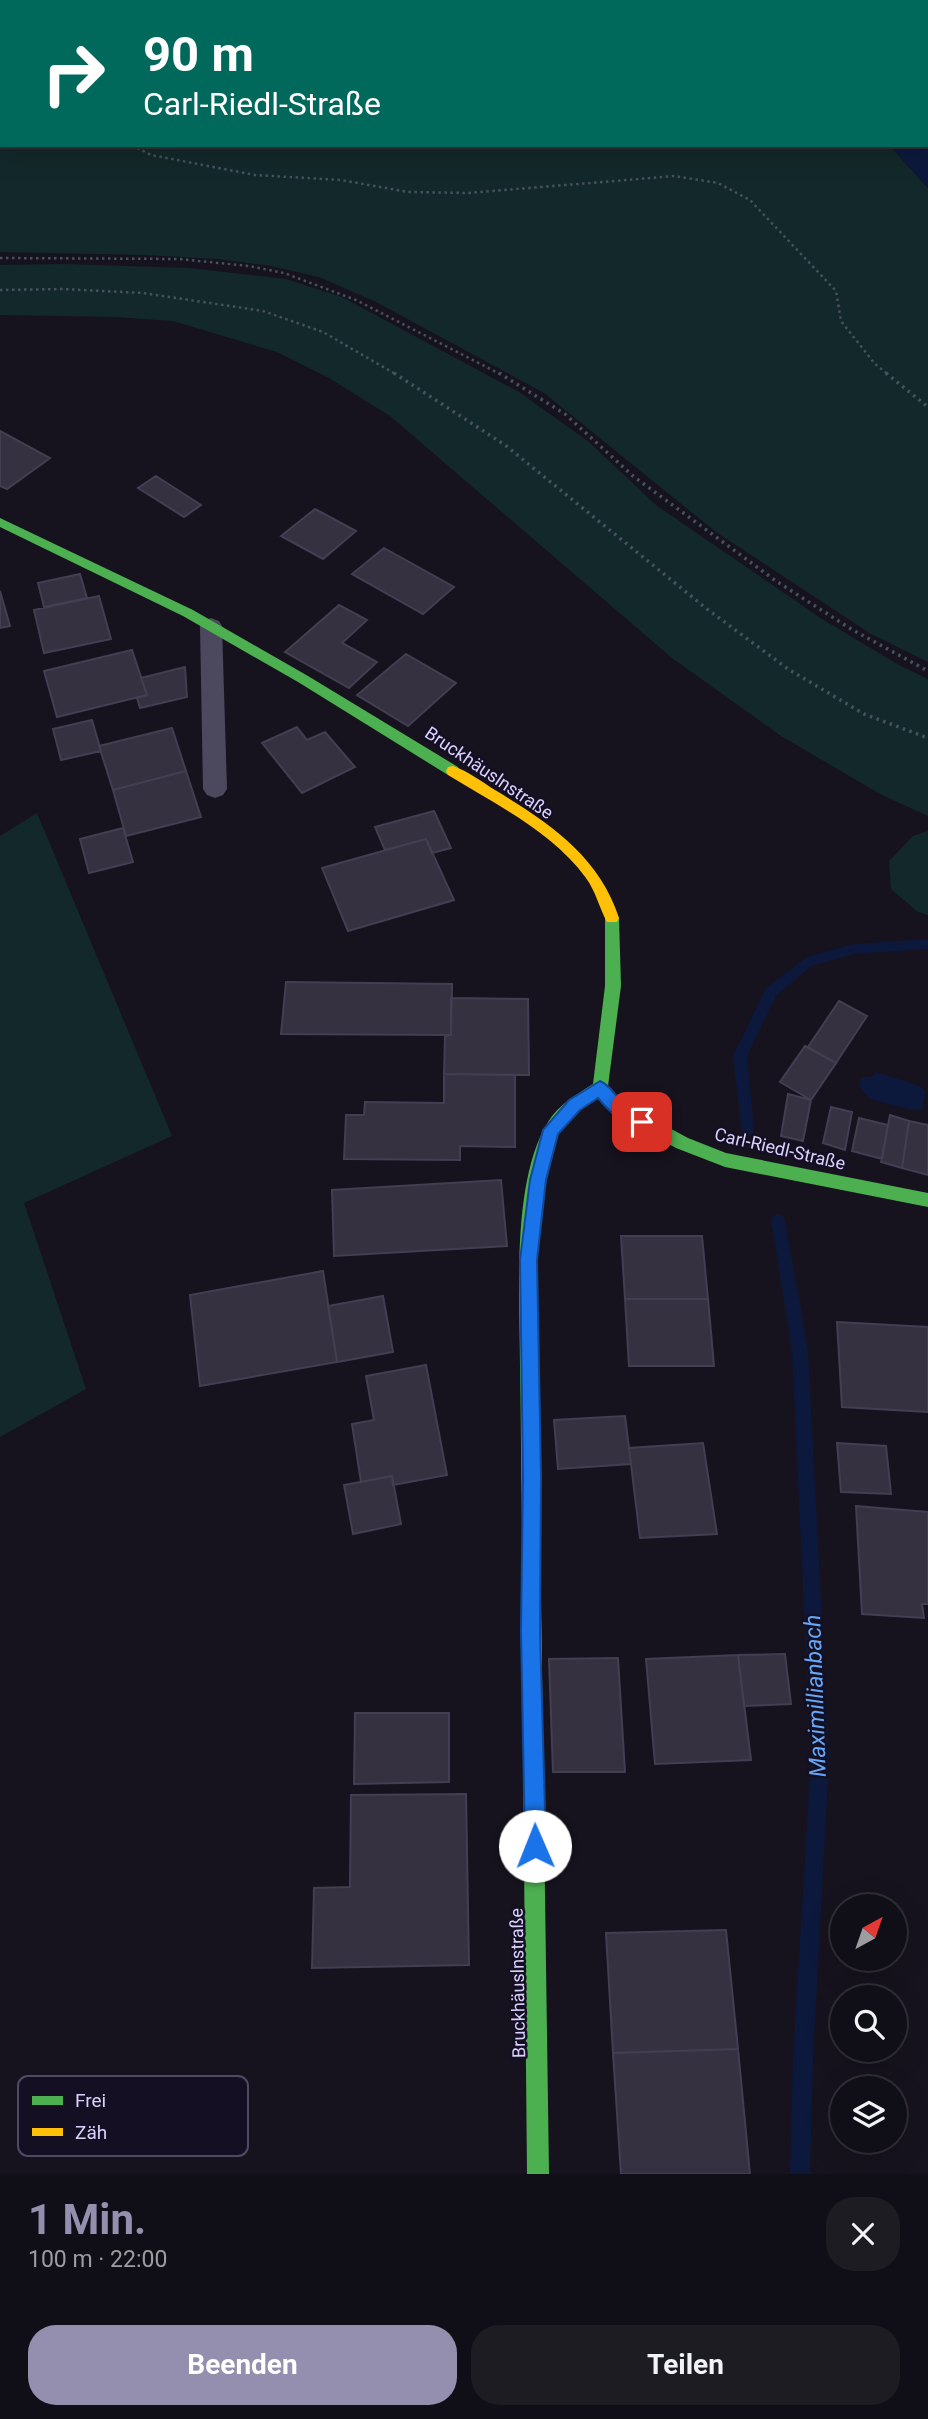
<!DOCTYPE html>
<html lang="de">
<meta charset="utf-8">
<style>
body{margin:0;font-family:Roboto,sans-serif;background:#1e1c23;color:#f1f3f6;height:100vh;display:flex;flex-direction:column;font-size:26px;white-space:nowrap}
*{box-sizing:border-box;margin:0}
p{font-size:23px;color:#9c9ca1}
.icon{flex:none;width:38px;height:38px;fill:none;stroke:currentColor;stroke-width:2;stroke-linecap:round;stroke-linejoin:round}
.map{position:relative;height:2174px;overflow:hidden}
.panel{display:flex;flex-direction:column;background:#100e16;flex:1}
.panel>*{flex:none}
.guide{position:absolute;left:0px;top:0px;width:929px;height:147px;box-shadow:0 7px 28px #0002,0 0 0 2px #302e35;background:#00695c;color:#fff;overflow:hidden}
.needle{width:46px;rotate:40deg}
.tools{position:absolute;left:830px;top:1894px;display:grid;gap:14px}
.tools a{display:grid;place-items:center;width:77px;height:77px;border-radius:50%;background:#100e16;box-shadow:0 7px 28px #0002,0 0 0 2px #302e35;font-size:35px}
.pin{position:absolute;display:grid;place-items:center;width:60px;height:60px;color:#fff;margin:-30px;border-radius:14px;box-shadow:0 4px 10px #0006}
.me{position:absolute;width:77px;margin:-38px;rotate:359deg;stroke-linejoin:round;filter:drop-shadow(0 0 5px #0008)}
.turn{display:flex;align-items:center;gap:24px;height:147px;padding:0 28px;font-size:32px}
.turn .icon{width:91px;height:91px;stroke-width:2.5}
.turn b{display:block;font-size:49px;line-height:60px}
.round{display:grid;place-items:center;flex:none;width:74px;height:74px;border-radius:28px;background:#1e1c23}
.summary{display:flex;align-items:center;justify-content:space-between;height:119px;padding:0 28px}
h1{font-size:42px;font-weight:700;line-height:52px;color:#958faf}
.button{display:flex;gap:14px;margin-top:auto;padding:14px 28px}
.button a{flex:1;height:80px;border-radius:28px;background:#958faf;color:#fff;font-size:28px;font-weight:700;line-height:80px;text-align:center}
.button a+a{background:#1e1c23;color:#f1f3f6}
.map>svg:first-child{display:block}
.green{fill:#13282a}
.water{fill:#0d193c}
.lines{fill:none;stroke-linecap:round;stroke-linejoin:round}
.stream{fill:#0d193c;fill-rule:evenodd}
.building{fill:#353140;stroke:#433e52;stroke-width:2}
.path-far1{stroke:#46515f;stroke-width:2.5;stroke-dasharray:2.5 3.5;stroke-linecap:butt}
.path{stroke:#46515f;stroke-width:3.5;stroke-dasharray:2.5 4.5;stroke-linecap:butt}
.lane{fill:#4c495f;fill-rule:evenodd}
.fast{fill:#4caf50;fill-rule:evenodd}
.slow{fill:#ffc107;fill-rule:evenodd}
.route{fill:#1a73e8;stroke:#114b97;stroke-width:2}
.labels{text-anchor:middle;stroke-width:5;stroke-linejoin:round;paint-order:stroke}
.street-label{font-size:18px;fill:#dad2fd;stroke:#140f22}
.near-water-label{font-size:23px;font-style:italic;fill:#64a8f9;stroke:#140f22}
.key{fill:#140f22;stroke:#4f4a64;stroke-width:2}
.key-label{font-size:19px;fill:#dad2fd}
</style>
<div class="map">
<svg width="928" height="2174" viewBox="0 0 928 2174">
<rect width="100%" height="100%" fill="#16131e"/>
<path class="green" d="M0 0H761L762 2H2V145H889L928 188V662L871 634 716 532 544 393 376 302 319 277 271 266 217 259 145 255 0 252Z
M65 264 189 268 286 279 342 297 519 392 589 442 656 505 822 619 899 665 928 679V816L880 794 781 736 672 658 390 416 329 378 277 352 173 321 115 317 0 315V265Z
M37 813 172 1136 24 1203 86 1389 0 1437V836Z
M928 831V915L918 912 891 889 889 861 913 836Z"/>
<path class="water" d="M761 0H928V188L889 145H928V2Z
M876 1072 920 1086 925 1092 922 1110H912L870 1099 859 1086 861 1077H872Z"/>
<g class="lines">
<path class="stream" d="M928 939V949L854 954 811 966 776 996 747 1056 754 1130 752 1134 747 1136 742 1134 733 1056 766 988 807 957 854 944Z
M778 1214 783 1216 785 1221 808 1350 829 1757 813 2059 810 2174H790L793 2059 811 1757 792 1350 771 1221 773 1216Z"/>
</g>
<path class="building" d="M0 431 50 458 7 489 0 486Z
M156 476 201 505 184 517 138 488Z
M315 509 356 531 323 559 281 536Z
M384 548 454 587 423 614 352 574Z
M80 574 87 598 44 607 38 583Z
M0 591 10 626 0 628Z
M99 596 111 639 44 653 34 610Z
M339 605 367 620 342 643 377 662 349 688 285 652Z
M132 650 147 695 57 717 44 671Z
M406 654 456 683 408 726 357 695Z
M185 667 187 697 140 708 137 698 147 695 141 678Z
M92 720 101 751 61 760 53 729Z
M297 727 307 740 325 732 355 767 302 793 262 743Z
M172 728 186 771 113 790 99 746Z
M186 771 201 817 126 836 113 790Z
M434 811 451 848 432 853 426 839 385 850 375 827Z
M123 828 133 862 89 873 80 839Z
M426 839 454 900 348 931 322 868Z
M286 982 452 984 451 1035 281 1034Z
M451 998 528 999 529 1075 444 1074 445 1036 451 1035Z
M839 1001 867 1016 836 1063 808 1047Z
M805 1046 836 1063 811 1100 780 1082Z
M444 1074 515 1075V1147L460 1146V1160L344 1159 346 1115H364L365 1102 444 1103Z
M788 1094 811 1100 803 1141 781 1136Z
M831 1107 852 1112 845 1150 823 1143Z
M890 1115 909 1121 902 1168 881 1162Z
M859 1118 888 1125 882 1159 852 1151Z
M909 1121 928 1125V1175L902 1168Z
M501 1180 507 1246 334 1256 332 1190Z
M621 1236H702L708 1299H625Z
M323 1271 337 1362 200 1386 190 1295Z
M383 1296 393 1352 337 1362 328 1306Z
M625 1299H708L714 1366H629Z
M837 1322 928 1327V1412L842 1407Z
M426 1365 447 1475 393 1485 392 1476 361 1482 352 1424 374 1420 366 1376Z
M625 1416 631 1464 558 1469 554 1420Z
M703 1443 717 1534 640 1538 629 1448Z
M837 1443 886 1446 891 1494 841 1492Z
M392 1476 401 1524 353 1534 344 1485Z
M856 1506 928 1512V1604H922L924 1618 862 1614Z
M785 1654 791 1704 744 1706 738 1655Z
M738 1655 751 1760 655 1764 646 1659Z
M618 1658 625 1772H553L549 1659Z
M355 1713H449V1782L354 1784Z
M466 1794 469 1965 312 1968 314 1888 350 1887 351 1795Z
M726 1930 738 2049 613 2053 606 1933Z
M738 2049 750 2174H621L613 2053Z"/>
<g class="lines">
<path class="path-far1" d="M3 0 6 2
M132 145 151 155 255 175 341 180 408 192 469 193 674 176 718 183 750 200 836 291 841 321 875 364 889 375
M0 258 179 259 249 266 284 273 356 300 502 375
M0 290 62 289 143 293 263 311 323 332 397 375"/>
<path class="path" d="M394 373 505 445 707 609 788 669 864 714 928 738
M499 373 565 414 633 476 776 581 851 629 928 671
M886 373 928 407"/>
<path class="lane" d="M211 618 219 621 222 626 227 789 223 795 215 798 207 795 203 789 200 626 203 621Z"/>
<path class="fast" d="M0 518 193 610 308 676 458 767 460 771 458 775H448L298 682 183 616 0 527Z
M612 912 619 918 621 986 608 1086 623 1103 688 1138 726 1153 928 1193V1207L725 1167 676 1148 611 1113 598 1097C584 1107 567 1117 559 1133 528 1190 537 1295 538 1360 539 1415 539 1471 540 1526L538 1533 531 1535 524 1533 522 1526C521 1472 521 1419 520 1365 520 1296 511 1182 548 1122 558 1105 576 1095 593 1084L605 986V918Z
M533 1745 540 1748 543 1755 549 2174H527L523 1755 526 1748Z"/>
<path class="slow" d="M453 766C468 771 482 782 495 790 549 823 599 856 619 918L617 922H607C599 907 596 892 586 878 553 832 495 804 448 775L446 771 448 767Z
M531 1517 538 1519 540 1526 543 1755 540 1762 533 1765 526 1762 523 1755 522 1526 524 1519Z"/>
</g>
<path class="route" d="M600 1081C610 1085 614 1094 621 1101 630 1110 644 1111 650 1122L647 1127C630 1133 608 1110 598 1098L580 1110 558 1134 546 1180 537 1260 541 1477 540 1631 546 1846 543 1853 535 1856 528 1853 525 1846 521 1631 523 1477 520 1260 530 1180 543 1130 569 1100Z"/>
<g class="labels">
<g class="street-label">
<text transform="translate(489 773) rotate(34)" y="6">Bruckhäuslnstraße</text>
<text transform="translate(780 1149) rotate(13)" y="6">Carl-Riedl-Straße</text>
<text transform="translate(518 1983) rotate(-91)" y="6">Bruckhäuslnstraße</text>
</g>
<g class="near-water-label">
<text transform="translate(815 1696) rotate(-92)" y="8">Maximillianbach</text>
</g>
</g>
<rect x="18" y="2076" width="230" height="80" rx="10" class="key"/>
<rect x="32" y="2096" width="31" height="9" fill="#4caf50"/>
<rect x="32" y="2128" width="31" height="8" fill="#ffc107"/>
<g class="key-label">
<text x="75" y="2107">Frei</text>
<text x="75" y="2139">Zäh</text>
</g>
</svg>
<div class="tools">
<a><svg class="needle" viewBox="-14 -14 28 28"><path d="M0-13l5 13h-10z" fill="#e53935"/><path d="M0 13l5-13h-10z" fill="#9c9ca1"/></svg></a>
<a><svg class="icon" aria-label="search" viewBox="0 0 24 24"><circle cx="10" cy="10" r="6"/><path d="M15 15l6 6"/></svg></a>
<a><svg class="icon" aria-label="layers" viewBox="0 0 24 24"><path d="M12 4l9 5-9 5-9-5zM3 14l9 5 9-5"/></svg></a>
</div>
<div class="pin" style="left:642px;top:1122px;background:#d93025"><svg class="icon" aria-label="arrive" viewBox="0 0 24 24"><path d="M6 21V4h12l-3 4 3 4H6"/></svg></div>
<svg class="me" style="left:535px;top:1846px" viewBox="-20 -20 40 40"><circle r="19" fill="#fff"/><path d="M0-13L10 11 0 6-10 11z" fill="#1a73e8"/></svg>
<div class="guide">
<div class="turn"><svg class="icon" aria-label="right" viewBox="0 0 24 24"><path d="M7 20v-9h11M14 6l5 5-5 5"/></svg><div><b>90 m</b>Carl-Riedl-Straße</div></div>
</div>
</div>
<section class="panel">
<div class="summary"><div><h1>1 Min.</h1><p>100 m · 22:00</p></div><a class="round"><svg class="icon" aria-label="close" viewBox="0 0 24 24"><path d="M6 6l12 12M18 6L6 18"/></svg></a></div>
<div class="button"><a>Beenden</a><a>Teilen</a></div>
</section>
